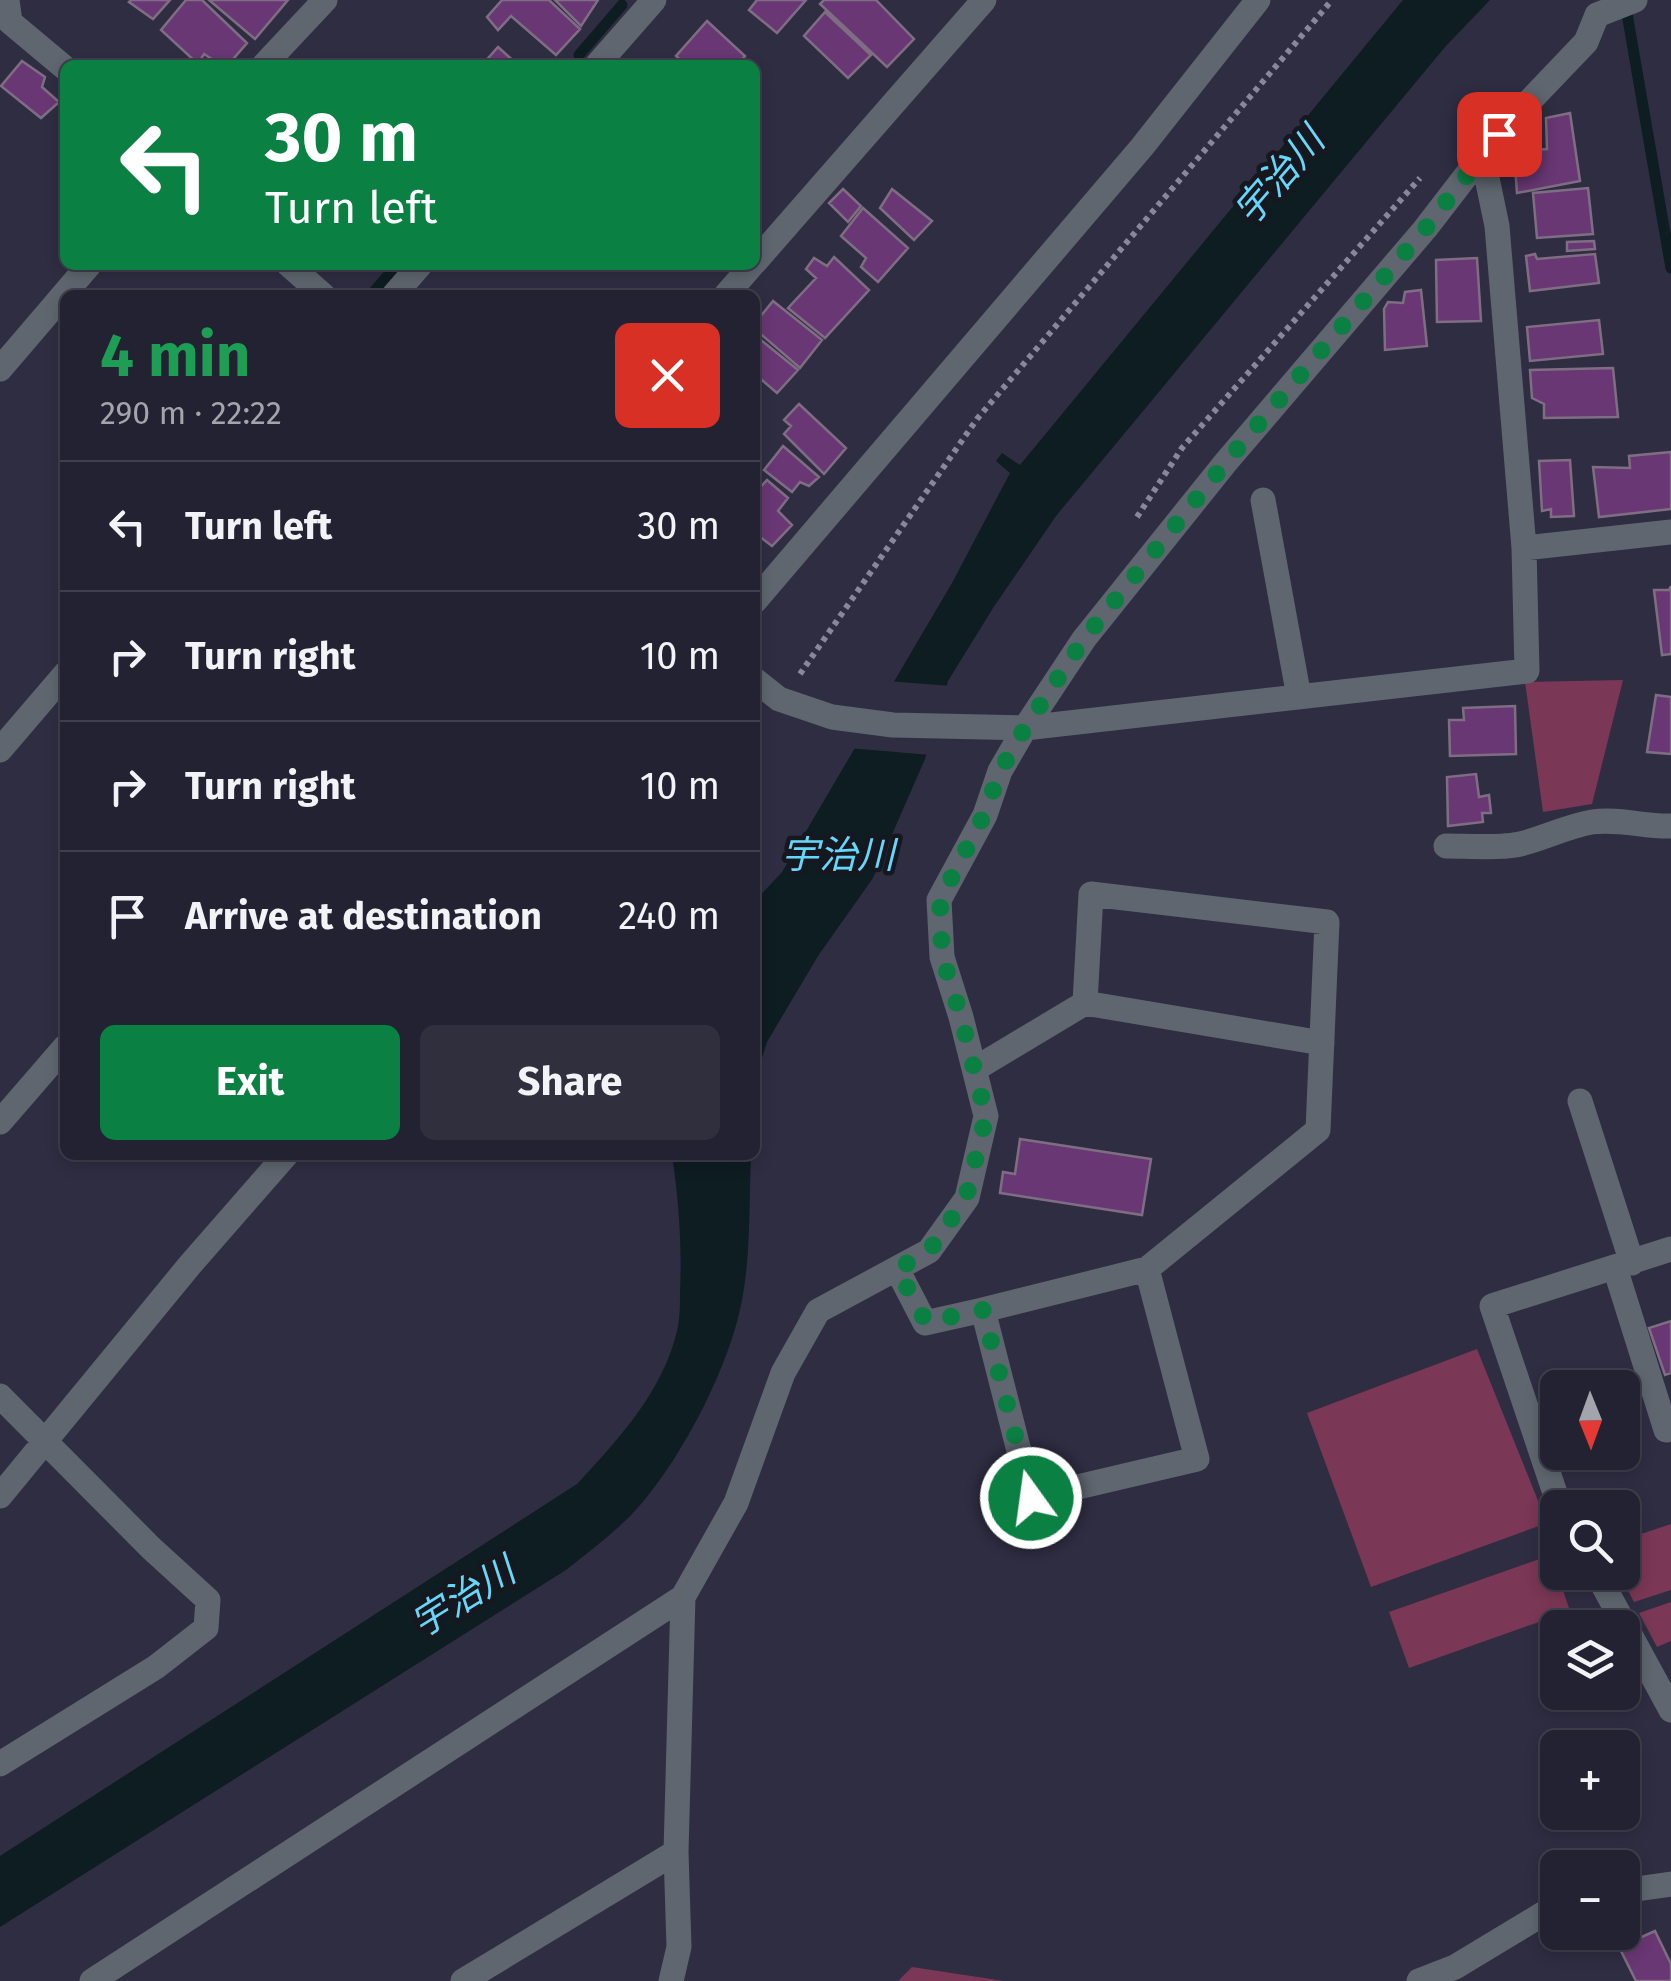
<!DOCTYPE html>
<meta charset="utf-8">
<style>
body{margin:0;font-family:"Fira Sans","Noto Sans JP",sans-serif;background:#2f2f3e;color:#f1f3f6;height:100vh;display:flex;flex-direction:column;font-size:38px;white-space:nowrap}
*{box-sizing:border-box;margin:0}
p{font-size:32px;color:#a3a4ac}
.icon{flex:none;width:55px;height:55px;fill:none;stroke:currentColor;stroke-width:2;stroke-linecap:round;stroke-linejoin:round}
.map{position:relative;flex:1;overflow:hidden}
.sheet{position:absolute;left:60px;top:290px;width:700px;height:870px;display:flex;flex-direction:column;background:#232232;border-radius:15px;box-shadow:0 5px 15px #0003,0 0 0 2px #403f4d}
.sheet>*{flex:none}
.banner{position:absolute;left:60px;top:60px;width:700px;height:210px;border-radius:15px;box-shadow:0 5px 15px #0003,0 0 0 2px #403f4d;background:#0b8043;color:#fff;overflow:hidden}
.needle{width:65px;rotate:179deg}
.tools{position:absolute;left:1540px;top:1370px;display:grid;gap:20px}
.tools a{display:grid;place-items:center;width:100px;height:100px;border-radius:15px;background:#232232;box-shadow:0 5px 15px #0003,0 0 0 2px #403f4d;font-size:50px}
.pin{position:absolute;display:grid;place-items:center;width:85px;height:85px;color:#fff;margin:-42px;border-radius:20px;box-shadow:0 5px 15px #0006}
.me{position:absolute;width:110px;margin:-55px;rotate:346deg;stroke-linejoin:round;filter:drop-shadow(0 0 8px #0008)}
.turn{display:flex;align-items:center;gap:35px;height:210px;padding:0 40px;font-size:45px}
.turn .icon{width:130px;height:130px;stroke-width:2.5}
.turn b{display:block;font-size:70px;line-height:85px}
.round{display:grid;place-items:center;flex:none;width:105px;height:105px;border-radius:15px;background:#2f2f3e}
.overview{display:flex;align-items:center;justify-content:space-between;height:170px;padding:0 40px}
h1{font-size:60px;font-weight:700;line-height:75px;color:#1e9e55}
.primary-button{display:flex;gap:20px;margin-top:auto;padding:20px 40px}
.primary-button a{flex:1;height:115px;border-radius:15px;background:#0b8043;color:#fff;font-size:40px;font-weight:700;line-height:115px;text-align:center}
.primary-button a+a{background:#2f2f3e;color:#f1f3f6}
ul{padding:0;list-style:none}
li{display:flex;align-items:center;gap:30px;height:130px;padding:0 40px;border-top:2px solid #403f4d}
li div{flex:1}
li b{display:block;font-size:38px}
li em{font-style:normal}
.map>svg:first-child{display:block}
.green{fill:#7a3756}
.water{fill:#0e1d22}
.pier{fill:#2f2d42}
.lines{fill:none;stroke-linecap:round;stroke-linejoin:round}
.stream{stroke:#0e1d22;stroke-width:11}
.building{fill:#693774;stroke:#7f6e83;stroke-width:2.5}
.path{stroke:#89889a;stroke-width:6;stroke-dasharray:5 5;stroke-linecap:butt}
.minor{stroke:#5f666f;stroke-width:25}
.route{stroke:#0b8043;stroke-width:18;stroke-dasharray:0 32.4}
.labels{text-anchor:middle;stroke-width:9;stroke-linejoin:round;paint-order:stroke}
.water-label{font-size:38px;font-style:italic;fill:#64d7fa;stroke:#171720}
</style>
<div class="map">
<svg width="1671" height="1981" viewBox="0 0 1671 1981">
<rect width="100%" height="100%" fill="#2f2d42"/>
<path class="green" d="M1623 680 1592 804 1543 812 1525 682Z
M1477 1349 1547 1523 1371 1587 1307 1413Z
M1671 1524V1590L1634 1602 1619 1573 1622 1572 1623 1540Z
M1551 1555 1570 1611 1409 1668 1389 1612Z
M1671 1602V1641L1657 1647 1639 1613Z
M912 1967 1004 1981H898Z"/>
<path class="water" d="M1403 0H1490L1445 47 1056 516 993 608 948 681 925 759 873 878 818 956 767 1042 759 1067 755 1099V901L782 872 952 583 1010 473 996 461 1002 453 1020 465Z
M672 1155H751C749 1203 751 1253 742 1300 730 1365 684 1454 641 1504 619 1530 592 1549 566 1570L0 1927V1856L577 1484C618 1440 663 1391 677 1331 680 1319 680 1305 680 1293 682 1247 679 1201 672 1155Z"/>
<path class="pier" d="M887 681 952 686 931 755 848 748Z"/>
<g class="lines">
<path class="stream" d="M1625 2 1671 268
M579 55 622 5
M371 295 397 265"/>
</g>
<path class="building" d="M131 0H170L153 19 129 2Z
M186 0H202L247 43 228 65H221L204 54 198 64 161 30Z
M209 0H288L255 39Z
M502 0H549L580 29 556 55 511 16 498 30 487 17Z
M555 0H598L581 26Z
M757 0H806L777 33 749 10Z
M824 0H876L914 39 887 67 820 4Z
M825 12 871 55 848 78 804 36Z
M707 21 745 56 737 65H686L676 56Z
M498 47 518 65H482Z
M22 61 45 77 42 87 59 102 41 118 1 86Z
M1570 113 1580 181 1517 193 1514 152 1547 149 1546 118Z
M1588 188 1593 234 1537 238 1533 193Z
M843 189 861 206 848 222 829 203Z
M892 189 932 221 914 240 880 208Z
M863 208 908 248 878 282 861 267 866 258 841 236Z
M1594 241 1595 249 1567 251V242Z
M1535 254 1537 259 1595 254 1599 283 1530 291 1526 256Z
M834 257 869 290 825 338 788 308 816 278 806 269 814 258 827 266Z
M1477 258 1481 321 1437 322 1436 260Z
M1421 290 1427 346 1385 350 1384 309 1388 302 1403 303 1405 292Z
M773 301 822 340 800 368 755 329V323Z
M1599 320 1603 354 1530 361 1527 327Z
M756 336 798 370 777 393 755 374Z
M1613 368 1618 417 1544 418V404L1532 398 1530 370Z
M799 404 846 448 824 474 784 434 791 426 784 420Z
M783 446 819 477 809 486 800 482 792 492 764 470Z
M1671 452V509L1599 517 1593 467 1630 468 1629 456Z
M1570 460 1574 516 1551 517V509L1542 511 1539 461Z
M767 480 788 498 778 511 792 525 772 546 755 533V493Z
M1671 586V654L1662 655 1654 590H1669Z
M1656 695 1671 697V754L1647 752Z
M1515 706 1516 754 1450 756 1449 720H1464L1463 708Z
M1476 774 1479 797 1489 795 1491 813H1482L1483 822 1448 826 1447 777Z
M1020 1139 1151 1159 1142 1215 1000 1193 1003 1172 1015 1174Z
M1671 1321V1373L1665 1375 1649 1328Z
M1655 1931 1671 1964V1981H1636L1619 1947Z"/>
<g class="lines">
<path class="path" d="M1137 517 1182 448 1420 178
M800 674 977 419 1332 0"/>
<path class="minor" d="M7 0 10 22 65 68
M264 65 325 0
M597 65 654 0
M1482 154 1497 226 1524 548
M755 262 984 0
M289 265 323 295
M394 295 420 265
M726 295 752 265
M0 369 89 265
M1263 500 1299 697
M755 601 1142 147 1258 0
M755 680 779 699 832 717 893 725 1025 728 1527 671 1524 548 1671 532
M0 750 65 674
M1446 846C1469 846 1503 849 1524 843 1547 837 1568 826 1592 822 1619 818 1645 827 1671 826
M1085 1003 1322 1043
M1580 1101 1632 1263
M0 1122 65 1047
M1615 1268 1666 1430
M897 1269 925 1323 983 1310 1031 1498 1197 1459 1147 1269 1318 1130 1327 922 1091 894 1085 1003 975 1069
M983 1310 1147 1269
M0 1396 151 1548 208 1600 206 1628 156 1667 0 1764
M0 1496 189 1266 286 1155
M1563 1508 1555 1493 1492 1306 1671 1249
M1596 1572 1671 1710
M1622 1891 1671 1884
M92 1981 683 1597
M463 1981 676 1852
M671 1981 679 1947 676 1852 683 1597 736 1503 783 1373 818 1311 929 1251 967 1198 986 1116 961 1017 942 957 939 900 985 815 1000 771 1025 728 1084 639 1226 462 1425 229 1499 133 1586 42 1597 15 1635 0
M1419 1981 1455 1967 1546 1912 1558 1909"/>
</g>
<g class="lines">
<path class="route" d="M1031 1498 983 1310 926 1322 897 1269 929 1251 966 1198 986 1116 961 1017 942 956 940 900 984 815 1000 771 1025 728 1084 639 1226 462 1425 229 1499 134"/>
</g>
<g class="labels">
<g class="water-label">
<text transform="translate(1279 176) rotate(-49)" y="13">宇治川</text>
<text x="838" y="868">宇治川</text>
<text transform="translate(463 1597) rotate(-32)" y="13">宇治川</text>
</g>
</g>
</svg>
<div class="tools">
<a><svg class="needle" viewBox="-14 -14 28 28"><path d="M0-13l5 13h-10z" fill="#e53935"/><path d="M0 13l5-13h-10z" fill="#a3a4ac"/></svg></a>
<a><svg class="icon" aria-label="search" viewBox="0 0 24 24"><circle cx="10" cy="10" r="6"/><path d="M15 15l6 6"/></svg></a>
<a><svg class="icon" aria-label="layers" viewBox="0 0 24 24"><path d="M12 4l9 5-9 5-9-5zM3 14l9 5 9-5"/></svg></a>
<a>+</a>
<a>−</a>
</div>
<div class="pin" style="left:1499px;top:134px;background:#d93025"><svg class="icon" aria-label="arrive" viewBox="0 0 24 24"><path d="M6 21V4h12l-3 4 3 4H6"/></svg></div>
<svg class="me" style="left:1031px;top:1498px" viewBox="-20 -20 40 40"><circle r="17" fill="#0b8043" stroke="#fff" stroke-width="3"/><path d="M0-11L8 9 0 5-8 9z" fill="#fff"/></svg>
<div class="banner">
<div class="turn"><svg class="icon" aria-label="left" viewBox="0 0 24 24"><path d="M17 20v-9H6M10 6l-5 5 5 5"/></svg><div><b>30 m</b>Turn left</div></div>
</div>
<section class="sheet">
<div class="overview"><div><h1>4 min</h1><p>290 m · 22:22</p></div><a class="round" style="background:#d93025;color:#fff"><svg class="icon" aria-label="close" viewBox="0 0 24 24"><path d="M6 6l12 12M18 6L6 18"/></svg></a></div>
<ul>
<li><svg class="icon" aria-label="left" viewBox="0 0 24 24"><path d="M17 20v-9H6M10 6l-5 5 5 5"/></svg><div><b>Turn left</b></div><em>30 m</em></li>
<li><svg class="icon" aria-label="right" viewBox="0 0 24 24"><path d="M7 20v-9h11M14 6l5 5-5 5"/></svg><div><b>Turn right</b></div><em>10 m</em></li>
<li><svg class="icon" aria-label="right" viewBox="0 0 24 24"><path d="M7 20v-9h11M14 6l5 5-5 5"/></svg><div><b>Turn right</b></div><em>10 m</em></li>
<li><svg class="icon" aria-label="arrive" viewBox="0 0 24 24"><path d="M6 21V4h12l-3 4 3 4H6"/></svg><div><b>Arrive at destination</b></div><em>240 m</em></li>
</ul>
<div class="primary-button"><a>Exit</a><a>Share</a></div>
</section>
</div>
